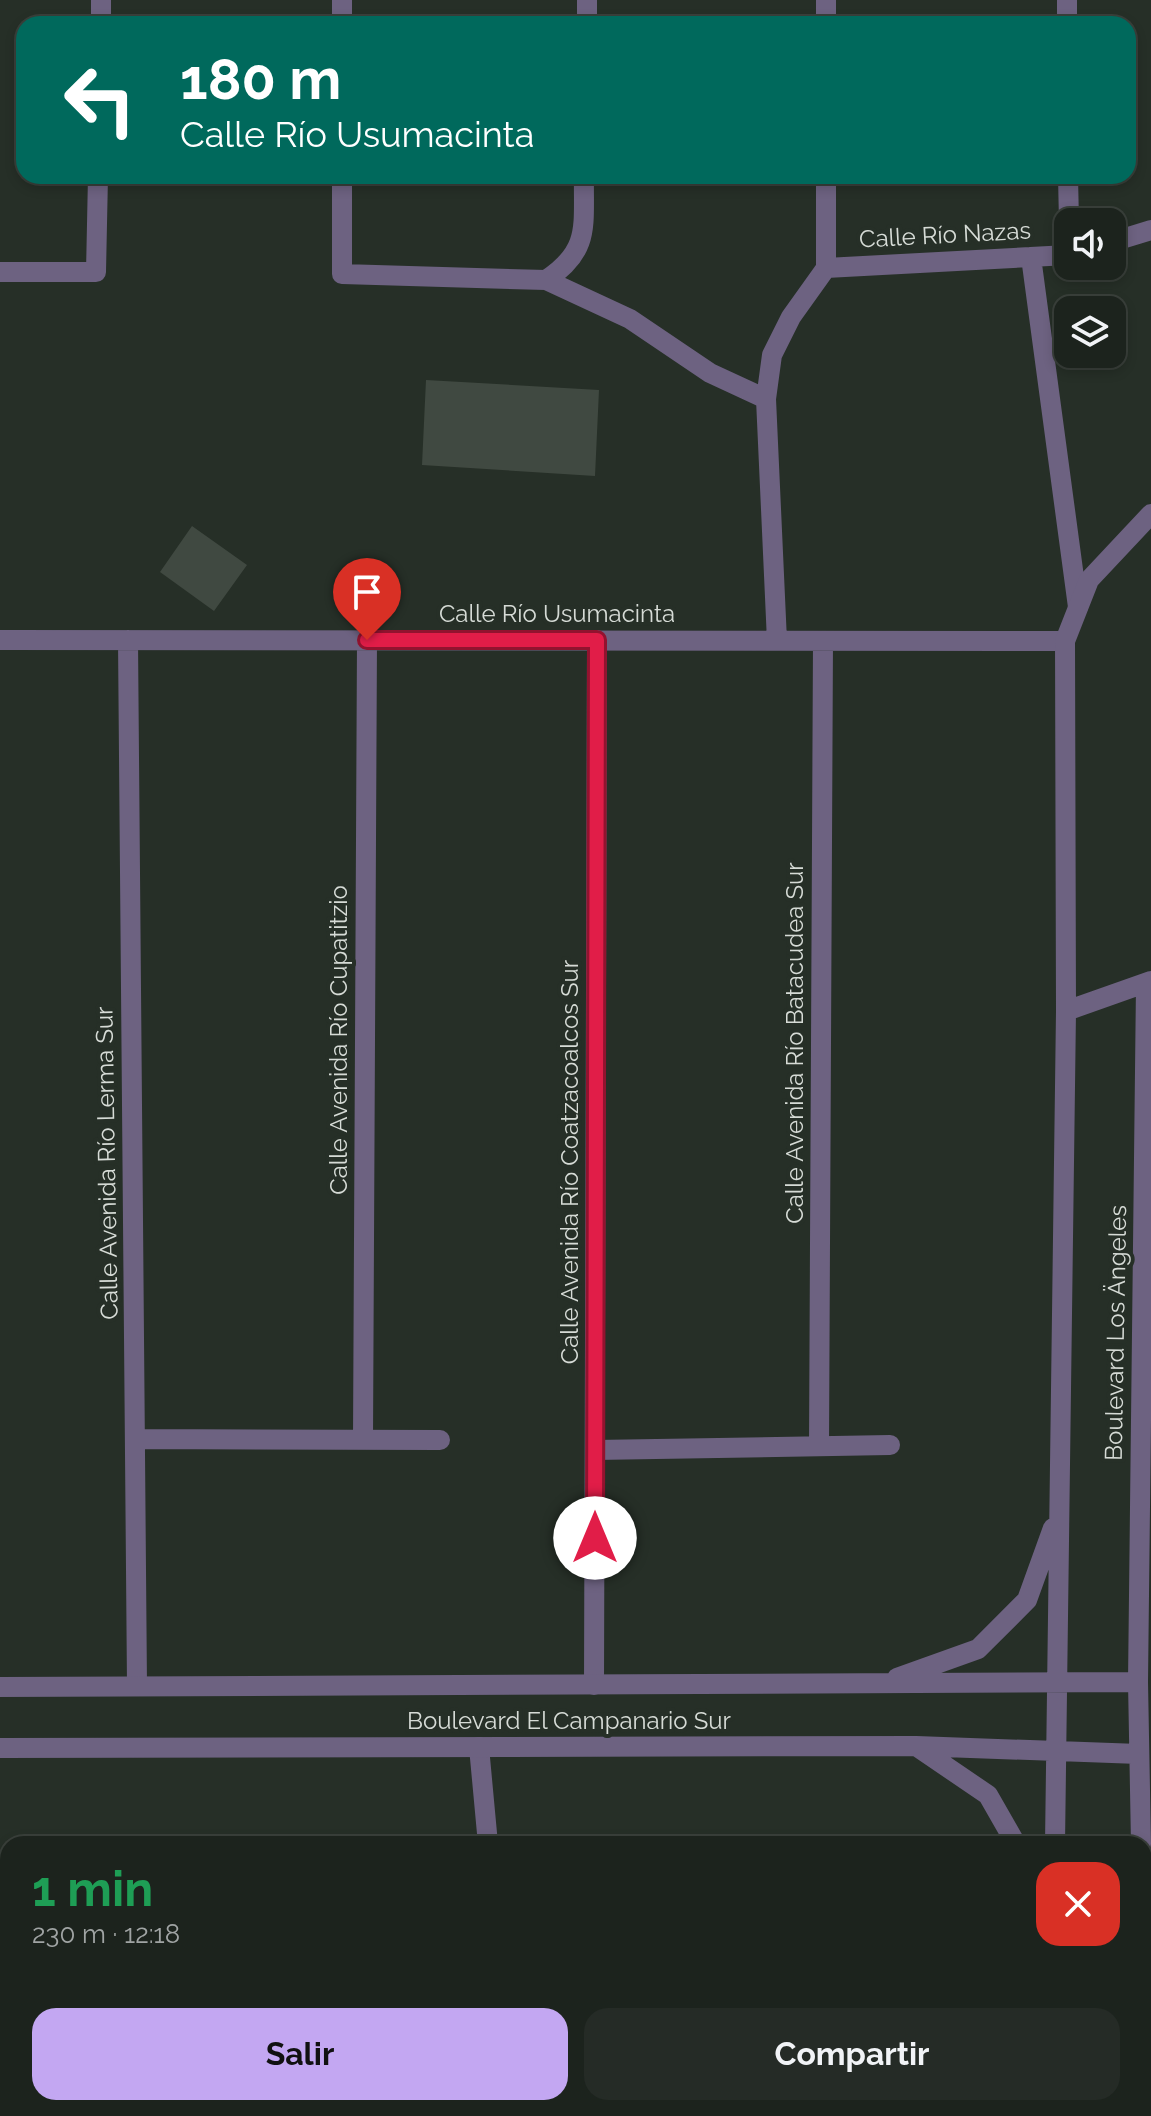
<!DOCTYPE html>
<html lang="es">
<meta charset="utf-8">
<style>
body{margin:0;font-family:Raleway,sans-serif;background:#252b26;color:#f1f3f6;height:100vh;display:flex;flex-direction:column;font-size:30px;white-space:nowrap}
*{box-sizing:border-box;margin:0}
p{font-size:26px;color:#a0a4a4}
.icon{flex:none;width:44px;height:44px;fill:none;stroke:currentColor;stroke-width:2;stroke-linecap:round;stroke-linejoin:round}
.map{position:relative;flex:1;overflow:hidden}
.details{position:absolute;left:0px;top:1836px;width:1152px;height:280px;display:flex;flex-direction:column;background:#1c231d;border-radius:24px 24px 0 0;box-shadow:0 4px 12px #0003,0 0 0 2px #3a403b}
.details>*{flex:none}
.banner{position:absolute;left:16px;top:16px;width:1120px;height:168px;border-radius:24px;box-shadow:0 4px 12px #0003,0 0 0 2px #3a403b;background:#00695c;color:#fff;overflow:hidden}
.buttons{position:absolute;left:1054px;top:208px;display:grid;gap:16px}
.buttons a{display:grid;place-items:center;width:72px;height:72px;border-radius:16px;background:#1c231d;box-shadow:0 4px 12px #0003,0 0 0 2px #3a403b;font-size:40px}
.pin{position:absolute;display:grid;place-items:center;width:68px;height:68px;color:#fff;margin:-82px -34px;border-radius:50% 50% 50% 0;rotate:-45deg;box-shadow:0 0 8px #0007}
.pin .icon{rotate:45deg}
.me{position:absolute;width:88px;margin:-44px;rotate:0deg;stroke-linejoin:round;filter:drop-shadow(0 0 6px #0008)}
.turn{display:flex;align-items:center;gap:28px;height:168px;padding:0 32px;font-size:36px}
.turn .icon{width:104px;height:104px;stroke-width:2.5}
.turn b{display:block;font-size:56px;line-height:68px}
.round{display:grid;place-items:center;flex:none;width:84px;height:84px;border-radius:24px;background:#252b26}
.summary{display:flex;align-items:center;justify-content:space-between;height:136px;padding:0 32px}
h1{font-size:48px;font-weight:700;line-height:60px;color:#1e9e55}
.button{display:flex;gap:16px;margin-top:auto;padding:16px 32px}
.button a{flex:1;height:92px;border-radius:24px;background:#c3a7f2;color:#111;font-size:32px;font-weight:700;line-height:92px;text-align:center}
.button a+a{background:#252b26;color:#f1f3f6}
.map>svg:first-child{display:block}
.building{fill:#404941}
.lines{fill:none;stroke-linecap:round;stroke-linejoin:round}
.minor{stroke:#6d6281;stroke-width:20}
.tertiary{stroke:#6d6281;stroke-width:20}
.route-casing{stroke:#92132f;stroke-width:20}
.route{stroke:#e11d48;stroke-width:14}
.labels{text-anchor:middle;stroke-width:8;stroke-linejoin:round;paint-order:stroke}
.street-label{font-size:24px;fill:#d6dbd6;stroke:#262f27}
</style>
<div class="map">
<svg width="1151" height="2116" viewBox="0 0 1151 2116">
<rect width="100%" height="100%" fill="#262f27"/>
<path class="building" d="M426 380 599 390 595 476 422 465Z
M192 526 247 565 214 611 160 572Z"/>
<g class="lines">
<path class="minor" d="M1067 0V24
M101 24V0
M342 24V0
M587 24V0
M826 24V0
M342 176V274L546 280 630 319 710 373 766 399 777 641
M1068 176 1069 222
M1112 242 1151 230
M1031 257 1078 607
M826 268 1068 255
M826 268V176
M0 272H96L98 176
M546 280C591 250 583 226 584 176
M766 399 772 355 791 317 826 268
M0 640 1065 641
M128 640 137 1686
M135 1439 440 1440
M363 1440 367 640
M819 1446 823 641
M595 1450 890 1445
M594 1685 597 640
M479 1747 488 1844
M0 2029 8 2028"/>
<path class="tertiary" d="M1066 1011 1151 981
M897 1678 978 1649 1027 1600 1053 1528
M0 1687 1138 1682
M916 1746 988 1795 1016 1844
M0 1748 916 1746 1139 1754
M1055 1844 1066 1011 1065 641 1089 580 1151 514
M1141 1844 1138 1682 1146 984
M1144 1968 1151 2018
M1094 2108 1096 2116"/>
</g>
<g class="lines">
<g class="route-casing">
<path id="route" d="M367 640H597L595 1538"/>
</g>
<use href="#route" class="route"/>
</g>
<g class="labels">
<g class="street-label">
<text transform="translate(945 235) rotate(-3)" y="8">Calle Río Nazas</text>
<text x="557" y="622">Calle Río Usumacinta</text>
<text transform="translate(339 1040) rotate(-90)" y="8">Calle Avenida Río Cupatitzio</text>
<text transform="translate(795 1043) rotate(-90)" y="8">Calle Avenida Río Batacudea Sur</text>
<text transform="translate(570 1162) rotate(-90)" y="8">Calle Avenida Río Coatzacoalcos Sur</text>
<text transform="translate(107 1163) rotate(-91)" y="8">Calle Avenida Río Lerma Sur</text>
<text transform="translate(1116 1333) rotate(-89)" y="8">Boulevard Los Ängeles</text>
<text x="569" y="1729">Boulevard El Campanario Sur</text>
</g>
</g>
</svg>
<div class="buttons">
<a><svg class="icon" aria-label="sound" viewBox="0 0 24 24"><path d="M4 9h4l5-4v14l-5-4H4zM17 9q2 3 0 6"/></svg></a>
<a><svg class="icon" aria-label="layers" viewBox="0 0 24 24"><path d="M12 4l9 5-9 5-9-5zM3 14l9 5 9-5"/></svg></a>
</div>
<div class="pin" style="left:367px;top:640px;background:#d93025"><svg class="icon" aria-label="arrive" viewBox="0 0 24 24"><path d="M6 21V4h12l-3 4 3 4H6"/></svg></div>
<svg class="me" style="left:595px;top:1538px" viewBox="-20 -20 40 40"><circle r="19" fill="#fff"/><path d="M0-13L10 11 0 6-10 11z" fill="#e11d48"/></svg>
<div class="banner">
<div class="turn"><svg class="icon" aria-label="left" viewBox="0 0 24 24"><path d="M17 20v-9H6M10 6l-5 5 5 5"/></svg><div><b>180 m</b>Calle Río Usumacinta</div></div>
</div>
<section class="details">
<div class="summary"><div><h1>1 min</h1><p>230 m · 12:18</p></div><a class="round" style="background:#d93025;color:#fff"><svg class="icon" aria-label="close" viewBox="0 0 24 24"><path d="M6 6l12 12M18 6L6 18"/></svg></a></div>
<div class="button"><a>Salir</a><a>Compartir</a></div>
</section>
</div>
